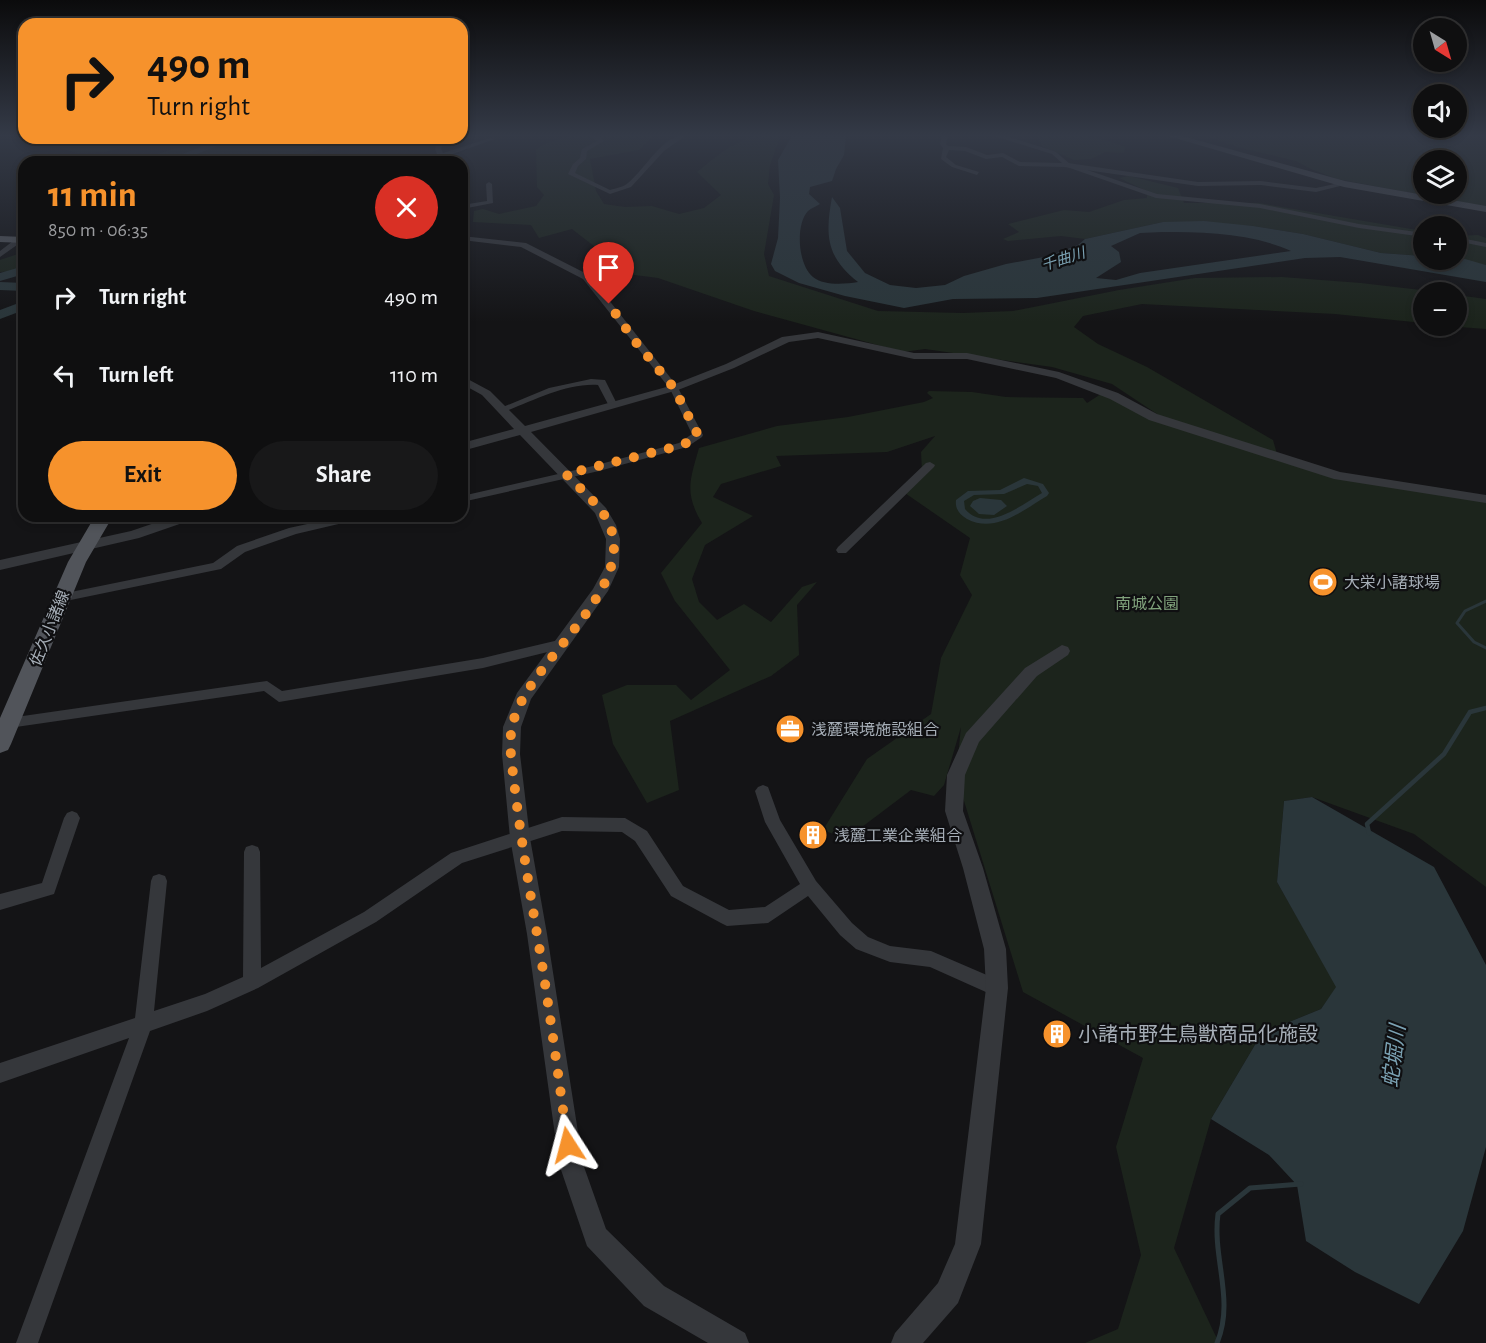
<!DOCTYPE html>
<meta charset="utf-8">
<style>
body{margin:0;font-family:"Alegreya Sans","Noto Sans JP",sans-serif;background:#181819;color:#f1f3f6;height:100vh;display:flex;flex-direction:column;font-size:22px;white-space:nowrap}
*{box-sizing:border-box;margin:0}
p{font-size:20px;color:#9b9c9f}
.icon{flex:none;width:33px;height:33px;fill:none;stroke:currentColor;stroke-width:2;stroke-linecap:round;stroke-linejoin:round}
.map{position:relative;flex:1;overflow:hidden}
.panel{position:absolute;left:18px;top:156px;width:450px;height:366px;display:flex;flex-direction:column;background:#0f0f10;border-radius:18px;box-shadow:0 3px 9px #0003,0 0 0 2px #2f2f30}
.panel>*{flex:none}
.top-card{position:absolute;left:18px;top:18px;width:450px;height:126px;border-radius:18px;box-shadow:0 3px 9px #0003,0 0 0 2px #2f2f30;background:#f6922c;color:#111;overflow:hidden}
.needle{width:39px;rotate:143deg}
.tools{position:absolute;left:1413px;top:18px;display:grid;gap:12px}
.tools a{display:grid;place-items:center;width:54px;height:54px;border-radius:50%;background:#0f0f10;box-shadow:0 3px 9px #0003,0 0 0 2px #2f2f30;font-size:30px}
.pin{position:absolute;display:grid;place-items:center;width:51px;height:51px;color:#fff;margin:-62px -26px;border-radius:50% 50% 50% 0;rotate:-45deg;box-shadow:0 0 6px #0007}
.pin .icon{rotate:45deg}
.me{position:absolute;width:66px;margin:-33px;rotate:351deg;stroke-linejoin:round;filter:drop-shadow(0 0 4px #0008)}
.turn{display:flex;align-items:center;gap:21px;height:126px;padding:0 30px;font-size:27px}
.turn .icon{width:78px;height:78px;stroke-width:2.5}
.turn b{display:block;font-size:42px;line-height:51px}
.round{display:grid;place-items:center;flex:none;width:63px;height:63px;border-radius:32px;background:#181819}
.headline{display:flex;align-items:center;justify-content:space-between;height:102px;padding:0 30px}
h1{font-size:36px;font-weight:600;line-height:45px;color:#f6922c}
.action{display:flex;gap:12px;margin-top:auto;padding:12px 30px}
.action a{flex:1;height:69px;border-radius:36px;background:#f6922c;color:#111;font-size:24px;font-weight:600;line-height:69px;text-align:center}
.action a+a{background:#181819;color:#f1f3f6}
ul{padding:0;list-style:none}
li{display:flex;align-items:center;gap:18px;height:78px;padding:0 30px}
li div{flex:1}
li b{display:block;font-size:22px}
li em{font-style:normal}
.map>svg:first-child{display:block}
.green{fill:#1c241c;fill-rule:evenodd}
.water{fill:#2a363a;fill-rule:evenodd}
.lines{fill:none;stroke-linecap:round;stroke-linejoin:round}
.stream-far2{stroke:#2a363a;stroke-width:3}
.stream-far1{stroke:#2a363a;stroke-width:4.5}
.stream{stroke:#2a363a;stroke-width:5}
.river{fill:#2a363a;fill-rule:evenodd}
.minor{fill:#35373b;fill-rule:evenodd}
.tertiary{fill:#35373b;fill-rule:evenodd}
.secondary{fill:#43464b;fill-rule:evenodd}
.primary{fill:#51545a;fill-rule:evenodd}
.route{stroke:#f6922c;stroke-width:10;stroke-dasharray:0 18}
.labels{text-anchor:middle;stroke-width:4.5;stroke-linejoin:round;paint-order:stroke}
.far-water-label{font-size:15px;font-style:italic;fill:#7ba2b3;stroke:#0f0f11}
.poi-label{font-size:16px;fill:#a6aeb7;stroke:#0f0f11;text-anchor:start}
.park-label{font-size:16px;fill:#80a27c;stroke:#0f0f11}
.street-label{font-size:16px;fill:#a6aeb7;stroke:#0f0f11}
.near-poi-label{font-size:20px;fill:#a6aeb7;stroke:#0f0f11;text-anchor:start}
.near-water-label{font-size:21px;font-style:italic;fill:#7ba2b3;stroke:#0f0f11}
</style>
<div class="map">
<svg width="1486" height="1343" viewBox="0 0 1486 1343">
<rect width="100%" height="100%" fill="#141416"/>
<path class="green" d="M576 134 597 137 605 134H655L639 150 590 159 596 191 604 204 625 207 652 206 679 214 704 208 721 195 697 172C727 148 741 134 781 134L770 165 768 184 774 195 764 254 769 276 878 311 963 313 1013 311 1119 290 1195 278 1282 277 1361 283 1438 292H1424L1423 323 1335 314 1142 304 1083 316 1074 327 1098 344 1147 367 1273 440 1279 461 1486 502V887L1414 834 1312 797 1284 801 1277 882 1337 987 1321 1009 1262 1033 1211 1119 1174 1248 1219 1343H1085L1118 1329 1141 1255 1116 1147 1143 1058 1023 992 956 775 961 727 944 785 934 796 911 790 846 839 823 830 867 759 931 714 941 658 972 595 960 575 970 538 902 491 922 472 921 452 935 436 887 452 776 456 781 466 721 484 713 497 753 516 705 545 692 579 699 602 717 620 744 604 771 622 802 587 817 582 797 605 799 655 771 676 670 721 679 790 647 803 613 744 602 695 627 685H676L691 700 730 670 675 601 661 573 702 523C684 493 690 480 699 448L777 426 848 417 924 402 933 398 927 393 929 391 972 392 1006 397 1083 398 1087 403 1101 394 1160 416 1112 384 1052 367 925 349 903 352 754 311 658 278 619 273 599 250 572 229 539 238 531 225 473 222 474 211 483 209 499 214 536 206 544 195 537 187 536 149 552 141Z
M1037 134C1070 134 1093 134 1125 147L1124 153 1105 152 1091 159 1074 160 1042 146Z
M1201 134H1486V207L1337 179 1311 169 1296 161 1237 147ZM1424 160H1456V194H1424Z
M26 138H348L300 157 310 162H156L151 156 195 142 143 141 106 152 77 153Z
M1129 176 1178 188 1184 203H1259L1423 231 1424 256 1381 253 1303 234 1253 226 1163 222 1085 239 1061 236 1008 241 1003 239 1019 232 1008 224 1064 210 1089 212 1124 200 1147 198V191L1119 178Z
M1478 235 1486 238V265L1457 259 1456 236Z
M24 252V271L0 272V260Z
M1457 295 1486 299V329L1446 326H1456Z"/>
<path class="water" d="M793 134 846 135 844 155 836 169 832 181 810 187 809 194 820 204C817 206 811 208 808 211 795 225 798 265 813 277 824 286 845 284 858 282 826 257 825 235 832 197L840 208 847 251 865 273 890 285 916 288 945 285 964 276 1006 264 1049 256 1078 245 1085 239 1163 222 1204 221 1253 226 1303 234 1381 253 1423 256 1424 260 1465 259 1486 265V282L1340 257 1305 258 1037 298 953 299 904 308 845 296 799 283 775 271 771 264 778 238 780 198 778 160ZM1162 232C1205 232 1251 233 1291 251L1140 273 1116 280 1096 278 1121 262 1119 252 1111 246 1140 233Z
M1024 478 1043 484 1049 493 1047 496C1023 510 996 534 967 519 959 514 955 509 956 500L968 491 1000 490ZM1027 484 1038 486 1042 493C1021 505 986 534 965 509L964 501 974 495 1004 494Z
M980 498 1001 500 1007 506 994 515 979 514 970 506 973 501Z
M1312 797 1434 867 1486 965V1147L1463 1231 1419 1304 1355 1272 1306 1241 1297 1185 1269 1155 1211 1119 1262 1033 1321 1009 1336 987 1277 882 1284 801Z"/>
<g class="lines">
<path class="stream-far2" d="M1486 601 1465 611 1457 623 1474 642 1486 648"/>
<path class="stream-far1" d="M1369 833 1367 824 1444 754 1470 712 1486 708"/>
<path class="stream" d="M1217 1343C1235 1300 1212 1258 1218 1214L1250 1188 1301 1184"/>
<path class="river" d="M223 138H237L197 154 230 159 235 162H211L180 155Z
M24 266V274L0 281V273Z
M0 282 24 283V291L0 290Z
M24 301V310L0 319V310Z"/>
<path class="minor" d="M587 134H595L604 141 587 151 586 159 578 166 575 173 610 190C616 188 624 187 628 183 646 168 663 134 688 134L664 151 631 187 610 194 568 174 573 164 580 158 582 149 597 141Z
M940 134 948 136 946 144 948 146 966 147 987 155 1003 153 1020 162 1062 163 1052 154 988 134H999L1048 149 1056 152 1070 164 1157 194 1260 204 1359 224 1424 233V237L1359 228 1260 208 1156 198 1067 167 1019 166 1002 157 986 159 965 151 949 150 946 157 956 165 979 172 977 175 952 167 941 159 943 148 940 144 942 136Z
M439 138H445L441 149 443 153 490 138 495 139 444 157 441 162H435L438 156 435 149Z
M489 182 492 184 493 203 462 209V205L487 201 486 184Z
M462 236 526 243 589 275 677 386 703 435 702 437 687 447 599 471 462 502V496L593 466 679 443 692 434 670 389 583 279 521 247 462 240Z
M1456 237 1486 243V247L1456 241Z
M17 238 24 240 0 257V251Z
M591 379 605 380 617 404 615 406H609L598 385C567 383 535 400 506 411L498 409 549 388Z
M930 462 935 465 934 467 846 553H838L836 550 838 547 926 463Z
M344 516H366L364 518 296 534 245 552 221 569 61 602 55 598 61 594 213 563 237 546 289 528Z
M563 639 570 644 568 647 483 668 279 702 264 691 9 728 4 727 2 723 4 719 9 718 267 681 282 691 483 658Z
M763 785 768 787 780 820 816 881 852 923 868 937 890 946 931 951 1003 982 1006 988 1003 994 997 997 930 967 890 962 856 949 840 935 808 896 768 923 727 926 721 923 671 896 635 841 622 832 562 831 462 863 376 922 258 988 207 1011 150 1031 38 1343H16L129 1038 0 1083V1063L135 1018 151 881 153 876 159 874 165 876 167 881 154 1011 205 994 243 977 244 852 246 847 252 845 258 847 260 852 261 968 364 912 451 853 562 817 625 818 647 831 683 886 729 910 765 907 800 884 765 822 755 791 758 787Z
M72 811 77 813 80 818 54 894 0 910V894L42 883 64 818 67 813Z"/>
<path class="tertiary" d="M1068 163 1198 182 1261 181 1316 188 1344 182 1348 184 1316 192 1261 185 1198 186 1065 167 1064 165Z
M818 332 914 353H967L1059 372 1118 393 1157 414 1340 472 1486 495V503L1334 479 1149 420 1110 399 1056 378 967 359H914L818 338 789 342 734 368 678 390 531 432 606 508 616 525 620 539 619 567 608 591 531 699 521 727 520 754 530 838 547 934 583 1164 606 1229 664 1286 745 1333 749 1343H708L644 1306 587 1246 559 1164 527 934 510 838 502 754 503 727 517 693 593 589 605 567 606 539 595 513 520 435 462 451V443L514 429 482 395 462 384V376L490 391 525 426 670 386 726 364 782 337Z
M175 516H196L194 519 139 538 0 570V560L131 531Z
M1062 645 1068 647 1070 651 1068 655 1037 676 979 742 965 775 963 811 983 868 1006 949 1008 988 981 1244 958 1303 923 1343H891L895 1333 938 1283 955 1244 986 988 984 949 963 868 945 811 947 775 966 733 1025 668Z"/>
<path class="secondary" d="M1161 134H1175L1345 181 1486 206V212L1344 187Z"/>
<path class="primary" d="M0 236 24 237V243L0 242Z
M95 516H113L86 562 11 744 8 750 0 753V718L68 562Z"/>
</g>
<linearGradient id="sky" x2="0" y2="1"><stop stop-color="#0b0b0c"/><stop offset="0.42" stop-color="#343a47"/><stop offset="1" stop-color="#343a47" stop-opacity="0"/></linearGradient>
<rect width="1486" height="322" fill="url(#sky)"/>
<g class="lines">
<path class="route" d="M568 1145C558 1075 549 1004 537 934 529 886 521 839 515 790 513 770 508 747 512 727 524 663 636 594 610 526 602 506 581 490 566 474L683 445 698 435 674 388 634 340 609 304"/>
</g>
<defs>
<g id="stadium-disc" transform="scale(1.5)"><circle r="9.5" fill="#f6922c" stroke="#0f0f11"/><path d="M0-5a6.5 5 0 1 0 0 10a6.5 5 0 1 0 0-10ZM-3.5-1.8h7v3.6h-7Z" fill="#fff"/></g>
<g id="office-disc" transform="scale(1.5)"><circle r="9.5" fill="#f6922c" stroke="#0f0f11"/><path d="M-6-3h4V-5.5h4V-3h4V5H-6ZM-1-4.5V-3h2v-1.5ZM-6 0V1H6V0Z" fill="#fff"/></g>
<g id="building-disc" transform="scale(1.5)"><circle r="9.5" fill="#f6922c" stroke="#0f0f11"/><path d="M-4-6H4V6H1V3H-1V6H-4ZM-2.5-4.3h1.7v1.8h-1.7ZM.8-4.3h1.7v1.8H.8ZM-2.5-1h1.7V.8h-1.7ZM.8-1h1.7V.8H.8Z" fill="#fff"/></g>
</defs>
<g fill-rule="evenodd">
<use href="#stadium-disc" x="1323" y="582"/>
<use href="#office-disc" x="790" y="729"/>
<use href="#building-disc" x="813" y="835"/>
<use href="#building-disc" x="1057" y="1034"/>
</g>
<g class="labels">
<g class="far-water-label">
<text transform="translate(1063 259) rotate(-18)" y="5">千曲川</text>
</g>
<g class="poi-label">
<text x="1344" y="588">大栄小諸球場</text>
<text x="811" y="735">浅麓環境施設組合</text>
<text x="834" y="841">浅麓工業企業組合</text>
</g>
<g class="park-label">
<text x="1147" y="609">南城公園</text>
</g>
<g class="street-label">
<text transform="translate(49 628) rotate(-68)" y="6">佐久小諸線</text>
</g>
<g class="near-poi-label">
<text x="1078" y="1041">小諸市野生鳥獣商品化施設</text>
</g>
<g class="near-water-label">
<text transform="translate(1394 1056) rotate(-83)" y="7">蛇堀川</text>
</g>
</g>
</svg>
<div class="tools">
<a><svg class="needle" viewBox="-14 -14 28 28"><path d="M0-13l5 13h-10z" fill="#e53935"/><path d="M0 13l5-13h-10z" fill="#9b9c9f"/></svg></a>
<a><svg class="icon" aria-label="sound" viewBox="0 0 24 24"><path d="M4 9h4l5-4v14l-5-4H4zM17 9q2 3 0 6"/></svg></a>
<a><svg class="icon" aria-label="layers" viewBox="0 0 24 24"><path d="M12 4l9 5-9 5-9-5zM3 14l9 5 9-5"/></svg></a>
<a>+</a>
<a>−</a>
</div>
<div class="pin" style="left:609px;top:304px;background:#d93025"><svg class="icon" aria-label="arrive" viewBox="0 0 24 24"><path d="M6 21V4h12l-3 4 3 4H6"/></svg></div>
<svg class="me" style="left:568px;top:1145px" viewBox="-20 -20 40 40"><path d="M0-17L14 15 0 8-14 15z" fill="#f6922c" stroke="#fff" stroke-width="4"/></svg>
<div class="top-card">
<div class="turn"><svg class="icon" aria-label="right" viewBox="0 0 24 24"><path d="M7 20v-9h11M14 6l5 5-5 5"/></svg><div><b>490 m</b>Turn right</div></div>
</div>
<section class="panel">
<div class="headline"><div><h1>11 min</h1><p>850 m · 06:35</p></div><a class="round" style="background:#d93025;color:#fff"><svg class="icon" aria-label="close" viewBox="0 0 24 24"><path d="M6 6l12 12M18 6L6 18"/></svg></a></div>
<ul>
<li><svg class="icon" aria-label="right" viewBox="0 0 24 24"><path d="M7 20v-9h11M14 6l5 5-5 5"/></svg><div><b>Turn right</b></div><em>490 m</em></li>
<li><svg class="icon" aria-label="left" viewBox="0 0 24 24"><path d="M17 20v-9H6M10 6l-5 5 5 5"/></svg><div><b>Turn left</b></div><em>110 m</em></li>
</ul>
<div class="action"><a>Exit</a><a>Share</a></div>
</section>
</div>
